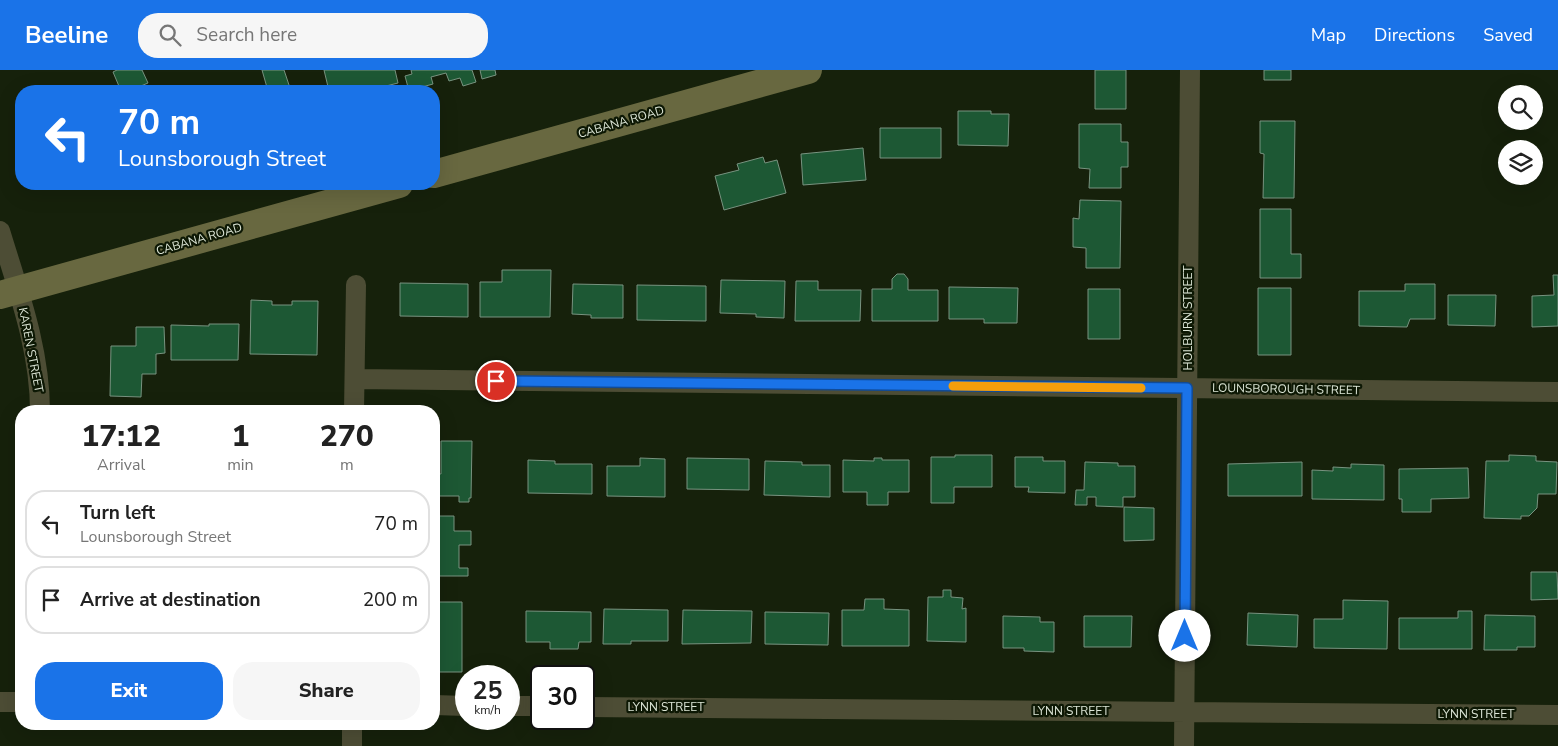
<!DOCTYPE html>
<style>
body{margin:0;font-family:"Nunito Sans",sans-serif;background:#f6f6f6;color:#222;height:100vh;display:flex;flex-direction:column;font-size:19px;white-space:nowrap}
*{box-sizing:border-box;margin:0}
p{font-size:16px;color:#767676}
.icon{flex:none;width:28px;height:28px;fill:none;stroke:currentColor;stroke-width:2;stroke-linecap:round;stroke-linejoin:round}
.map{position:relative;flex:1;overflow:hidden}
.side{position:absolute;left:15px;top:335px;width:425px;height:325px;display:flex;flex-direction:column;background:#fff;border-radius:20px;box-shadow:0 5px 20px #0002}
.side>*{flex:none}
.top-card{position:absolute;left:15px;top:15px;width:425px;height:105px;border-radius:20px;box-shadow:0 5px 20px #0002;background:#1a73e8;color:#fff;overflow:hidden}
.tools{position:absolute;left:1498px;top:15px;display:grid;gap:10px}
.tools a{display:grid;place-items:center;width:45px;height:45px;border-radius:50%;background:#fff;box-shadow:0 5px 20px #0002;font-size:25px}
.speed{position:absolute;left:455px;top:595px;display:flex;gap:10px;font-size:25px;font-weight:700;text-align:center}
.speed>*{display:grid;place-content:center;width:65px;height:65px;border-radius:50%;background:#fff;box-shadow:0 5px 20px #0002;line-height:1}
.speed small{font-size:12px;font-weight:400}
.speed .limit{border:2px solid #111;border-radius:8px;background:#fff;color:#111}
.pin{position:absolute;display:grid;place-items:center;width:42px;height:42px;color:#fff;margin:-21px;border:2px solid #fff;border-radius:50%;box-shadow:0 1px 5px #0007}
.me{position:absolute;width:55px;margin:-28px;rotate:0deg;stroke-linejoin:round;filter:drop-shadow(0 0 4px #0008)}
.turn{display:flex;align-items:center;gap:18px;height:105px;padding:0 20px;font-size:22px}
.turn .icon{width:65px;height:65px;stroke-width:2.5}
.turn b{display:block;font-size:35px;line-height:42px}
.eta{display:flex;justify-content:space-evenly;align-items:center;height:85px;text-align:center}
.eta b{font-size:30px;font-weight:800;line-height:35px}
.action{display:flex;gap:10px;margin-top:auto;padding:10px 20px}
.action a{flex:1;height:58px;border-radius:20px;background:#1a73e8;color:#fff;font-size:20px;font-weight:800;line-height:58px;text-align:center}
.action a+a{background:#f6f6f6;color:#222}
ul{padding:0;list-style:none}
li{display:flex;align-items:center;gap:15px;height:68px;margin:0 10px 8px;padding:0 10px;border:2px solid #e0e0e0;border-radius:20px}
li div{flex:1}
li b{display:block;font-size:19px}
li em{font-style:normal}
header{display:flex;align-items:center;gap:30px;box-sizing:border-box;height:70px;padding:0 25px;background:#1a73e8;color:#fff}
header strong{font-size:24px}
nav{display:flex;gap:28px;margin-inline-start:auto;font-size:18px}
.search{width:350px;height:45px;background:#f6f6f6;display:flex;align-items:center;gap:12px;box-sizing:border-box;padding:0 18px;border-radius:20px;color:#767676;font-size:19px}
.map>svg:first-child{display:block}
.building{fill:#1d5834;stroke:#789380}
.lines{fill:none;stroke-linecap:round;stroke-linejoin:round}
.street{stroke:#4d4d35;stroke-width:20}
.secondary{stroke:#686840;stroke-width:28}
.route-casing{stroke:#114b97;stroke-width:12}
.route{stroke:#1a73e8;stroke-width:9}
.slow{stroke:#f59e0b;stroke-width:9}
.labels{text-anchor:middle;stroke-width:4.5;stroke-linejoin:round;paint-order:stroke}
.street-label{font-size:12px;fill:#dde6d7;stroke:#0d1804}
</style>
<header>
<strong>Beeline</strong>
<div class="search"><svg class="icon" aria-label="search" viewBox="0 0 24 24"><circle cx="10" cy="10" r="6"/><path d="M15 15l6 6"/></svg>Search here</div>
<nav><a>Map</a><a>Directions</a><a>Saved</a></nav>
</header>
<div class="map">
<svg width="1558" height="676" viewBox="0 0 1558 676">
<rect width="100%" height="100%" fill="#16210b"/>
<path class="building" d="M117 0H142L148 13 129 21H121L113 2Z
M262 0H284L291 21H268Z
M324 0H395L398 13 386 16 387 21H329Z
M411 0H472L476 12 463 16 460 8 449 11 446 3 431 7 433 14 422 17 423 21H409L405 6 412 4Z
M480 0H495L496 5 482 9Z
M1095 0H1126V39H1095Z
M1264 0H1291V10H1264Z
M249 17 250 21H235Z
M958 41H991V44H1009L1008 76 958 75Z
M1260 51H1295L1294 128H1263L1264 84 1260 83Z
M1079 54H1121V72H1128V97H1121V118H1089L1090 99 1079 98Z
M880 58H941V88H880Z
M863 78 866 110 803 115 801 84Z
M763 87 765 93 777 90 786 123 724 140 715 106 739 100 737 94Z
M1080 130 1121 131 1120 198H1086V178L1073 177V148L1079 149Z
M1260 139H1291V184H1301V208H1260Z
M502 200H551L550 247H480V212H502Z
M897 204H904L908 209V220H938V251H872V219H892V209Z
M1553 205H1558V256L1532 257V226L1554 225Z
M721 210 785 211 784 248 756 247V244L720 243Z
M796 211H818V220H861L860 251H795Z
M400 213 468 214V247L400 246Z
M573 214 623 215V248H591V245L572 244Z
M1405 214H1435V249H1410L1407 257 1359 256V221H1405Z
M637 215 706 216V251L637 250Z
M949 217 1018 218 1017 253H984V249H949Z
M1258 218H1291V285H1258Z
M1088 219H1120V269H1088Z
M1448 225H1496L1495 256 1448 255Z
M251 230 272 231V235H292V231H318L317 285 250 284Z
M209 254H239L238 290H171V255L209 256Z
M136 257H164L165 283 156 284V304H142L141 327 110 326 111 276H136Z
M441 371H472L471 428H469V432H459V426H434V403L441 404Z
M955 385H992V417H954V433H931V387H955Z
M1509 385 1536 386V391L1557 392 1556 424H1538L1537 438 1529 446H1521V449L1484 448 1486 391H1509Z
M1015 387H1043V391H1065V423L1028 422 1029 417H1015Z
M640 388 665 389V427L607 426V396H640Z
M687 388 749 389V420L687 419Z
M874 388H882V390H909V422H888V435H867V422H843V390L874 391Z
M528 390 555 391V394H592V424L528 423Z
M765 391 802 392V395H830V427L764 425Z
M1085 392 1118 393V396H1135V427H1123V437L1096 436V427H1087V435H1075L1076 420H1084Z
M1302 392V426H1228V394Z
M1351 394 1384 395V430L1312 429V400L1333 401V397L1351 398Z
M1468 398 1469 428 1431 429V442H1402V429H1399V399Z
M1124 437 1154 438V470L1124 471Z
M434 446H454V461H471V475H459V498H468V506H434Z
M1531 502H1557L1558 529 1531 530Z
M943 520H951V527L963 528 962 539 966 538V572L927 571 928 527H943Z
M865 529H884V539L909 540V576H842V540H864Z
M1343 530 1388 531 1387 579 1314 578V549H1343Z
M434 532H462V602H434Z
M604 539 668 540V571H631V574H603Z
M683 540 752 541 751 573 682 574Z
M526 541 591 542V572H579L578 579H550V572H526Z
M1458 541H1472V579H1399V548H1458Z
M765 542 829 543 828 575 765 574Z
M1248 543 1298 545 1297 577 1247 575Z
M1485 545 1535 546V577H1517V580H1484Z
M1003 546 1040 547V552H1054V582L1024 581V578H1003Z
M1084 546H1132L1131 577H1084Z"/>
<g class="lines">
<path class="street" d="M0 161C18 220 40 279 40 341
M355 309 1558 322
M354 341 356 215
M0 632H21
M434 635 466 636
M509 636H541
M584 637 1558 645
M352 676V654
M1184 676 1190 0"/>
<path class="secondary" d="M434 104 808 0
M0 225 399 114"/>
</g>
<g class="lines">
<g class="route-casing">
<path id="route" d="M496 311 1187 318 1185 566"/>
</g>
<use href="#route" class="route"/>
<path class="slow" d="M953 316 1141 318"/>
</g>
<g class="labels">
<g class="street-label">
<text transform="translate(621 52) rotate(-16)" y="4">CABANA ROAD</text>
<text transform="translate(199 169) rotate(-16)" y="4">CABANA ROAD</text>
<text transform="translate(1188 248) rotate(-90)" y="4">HOLBURN STREET</text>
<text transform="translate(31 280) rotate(79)" y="4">KAREN STREET</text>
<text transform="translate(1286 319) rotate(1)" y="4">LOUNSBOROUGH STREET</text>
<text x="666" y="641">LYNN STREET</text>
<text x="1071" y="645">LYNN STREET</text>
<text x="1476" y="648">LYNN STREET</text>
</g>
</g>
</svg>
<div class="tools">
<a><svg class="icon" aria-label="search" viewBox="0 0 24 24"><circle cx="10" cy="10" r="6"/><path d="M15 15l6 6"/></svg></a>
<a><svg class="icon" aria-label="layers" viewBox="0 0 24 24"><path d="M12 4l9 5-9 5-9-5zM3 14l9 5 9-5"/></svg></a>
</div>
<div class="speed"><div>25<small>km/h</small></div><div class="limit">30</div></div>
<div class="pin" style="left:496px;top:311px;background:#d93025"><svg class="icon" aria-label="arrive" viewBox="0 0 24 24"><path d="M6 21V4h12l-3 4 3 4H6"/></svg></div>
<svg class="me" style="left:1185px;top:566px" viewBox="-20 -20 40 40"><circle r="19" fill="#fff"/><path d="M0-13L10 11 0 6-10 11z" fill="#1a73e8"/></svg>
<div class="top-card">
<div class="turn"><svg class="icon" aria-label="left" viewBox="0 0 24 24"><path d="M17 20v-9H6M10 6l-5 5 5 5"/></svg><div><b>70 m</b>Lounsborough Street</div></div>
</div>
<section class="side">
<div class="eta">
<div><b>17:12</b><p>Arrival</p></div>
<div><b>1</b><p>min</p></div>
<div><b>270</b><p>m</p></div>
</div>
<ul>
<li><svg class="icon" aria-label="left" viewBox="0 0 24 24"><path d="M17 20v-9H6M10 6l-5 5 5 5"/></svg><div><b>Turn left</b><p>Lounsborough Street</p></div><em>70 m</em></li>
<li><svg class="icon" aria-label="arrive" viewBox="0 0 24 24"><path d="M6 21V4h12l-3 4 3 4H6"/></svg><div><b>Arrive at destination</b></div><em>200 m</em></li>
</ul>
<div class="action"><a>Exit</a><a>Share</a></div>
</section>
</div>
